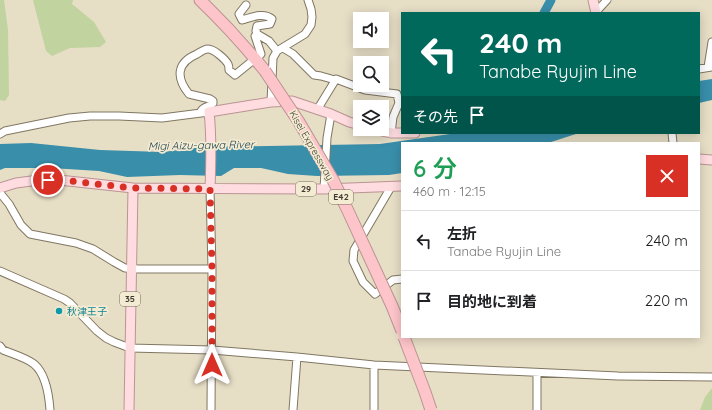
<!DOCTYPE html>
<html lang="ja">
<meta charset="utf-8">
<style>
body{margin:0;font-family:Quicksand,"Noto Sans JP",sans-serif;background:#f2f2f2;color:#202124;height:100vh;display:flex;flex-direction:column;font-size:15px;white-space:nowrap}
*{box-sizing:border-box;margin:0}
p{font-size:13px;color:#757577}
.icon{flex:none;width:22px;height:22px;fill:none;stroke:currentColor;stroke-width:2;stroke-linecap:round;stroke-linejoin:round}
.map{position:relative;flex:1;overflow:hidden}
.drawer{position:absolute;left:401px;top:142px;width:299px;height:196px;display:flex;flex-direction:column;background:#fff;border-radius:0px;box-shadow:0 2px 10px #0003}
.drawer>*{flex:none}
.guide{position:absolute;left:401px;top:12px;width:299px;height:122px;border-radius:0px;box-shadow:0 2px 10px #0003;background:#00695c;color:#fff;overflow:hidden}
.controls{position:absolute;left:353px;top:12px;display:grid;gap:8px}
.controls a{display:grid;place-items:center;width:36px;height:36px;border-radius:0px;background:#fff;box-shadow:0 2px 10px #0003;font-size:20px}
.pin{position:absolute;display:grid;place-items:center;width:34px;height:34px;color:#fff;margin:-17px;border:2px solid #fff;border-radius:50%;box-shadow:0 1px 4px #0007}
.me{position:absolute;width:44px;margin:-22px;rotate:0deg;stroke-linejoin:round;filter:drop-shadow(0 0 3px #0008)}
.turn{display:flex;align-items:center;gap:14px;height:84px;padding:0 12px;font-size:18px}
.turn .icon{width:52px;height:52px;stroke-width:2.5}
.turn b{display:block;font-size:28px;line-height:34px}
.then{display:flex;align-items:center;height:38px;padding:0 12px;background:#0003;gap:8px;font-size:15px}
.round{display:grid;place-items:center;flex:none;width:42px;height:42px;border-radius:0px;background:#f2f2f2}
.head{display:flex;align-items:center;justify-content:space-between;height:68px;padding:0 12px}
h1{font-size:24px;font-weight:600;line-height:30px;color:#1e9e55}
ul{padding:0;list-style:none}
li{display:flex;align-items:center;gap:12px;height:60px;padding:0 12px;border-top:1px solid #e0e0e0}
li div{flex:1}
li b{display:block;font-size:15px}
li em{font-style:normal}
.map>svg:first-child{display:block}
.green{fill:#c1d39f}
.water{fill:#398eaa}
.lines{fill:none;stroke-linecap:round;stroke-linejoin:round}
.river{stroke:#398eaa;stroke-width:9}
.minor-casing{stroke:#807762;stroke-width:9}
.major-casing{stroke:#ba9493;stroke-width:11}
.highway-casing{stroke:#ba9493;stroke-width:13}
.minor{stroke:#fff;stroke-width:7}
.major{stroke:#fedcdf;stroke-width:9}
.highway{stroke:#fdc4c9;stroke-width:11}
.highway-bridge-casing{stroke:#ba9493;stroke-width:13;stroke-linecap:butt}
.highway-bridge{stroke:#fdc4c9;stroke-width:11}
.route{stroke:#d93025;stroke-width:7;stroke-dasharray:0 12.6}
.culture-dot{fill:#0f9aa8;stroke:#f4ebd3;stroke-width:1.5}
.labels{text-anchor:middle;stroke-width:3.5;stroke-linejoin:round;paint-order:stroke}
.shield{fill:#f4ebd3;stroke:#756f61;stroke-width:1}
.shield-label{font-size:9px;font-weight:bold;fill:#3e3a30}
.street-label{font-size:10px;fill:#3e3a30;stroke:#f4ebd3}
.culture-label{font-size:10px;fill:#0d838f;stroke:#f4ebd3;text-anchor:start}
.water-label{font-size:11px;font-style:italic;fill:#1d4350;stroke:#f4ebd3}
</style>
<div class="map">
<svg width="712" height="410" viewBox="0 0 712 410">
<rect width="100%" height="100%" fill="#e7dec6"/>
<path class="green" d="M0 0H4L8 30 9 95 5 101 0 100Z
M33 0H73L72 4 94 22 106 42 100 47 70 48 52 56 46 51Z
M712 388V410H700L705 397Z"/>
<path class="water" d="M712 79V100L699 103V81Z
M457 133H579L548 143H402V173L389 175 317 176 288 174 261 168H234L221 176 180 175 127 177 99 171 51 168H5L0 170V144L31 143 100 150 163 152 203 147 380 144Z"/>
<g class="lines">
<path class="river" d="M544 13 551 0"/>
<g class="minor-casing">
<path id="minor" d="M246 5 239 14 242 20C252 17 264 12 272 19L270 24 257 26 256 31 257 34 269 41 277 51
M596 12 607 0
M257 34 255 36 261 54 259 56
M283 48 293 54 314 75 321 76 335 80
M708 67 712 42
M699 69 712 67
M271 102 273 58 277 51 305 34 311 25 312 17 311 9 308 0
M317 110 336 79 365 90 397 94 399 103 393 117 391 133
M200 113C203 105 209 108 213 103V101L210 99 189 94C176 78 176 63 197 54 200 52 205 49 208 49 214 49 225 59 228 64 229 66 229 68 229 70L235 75 251 62
M672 133 673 143
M0 134 5 131 69 118 90 116H119L162 118 209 112
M391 187 354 250 353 261 363 282 375 294 393 280 402 279
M210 189 212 269 211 410
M324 189 327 138 331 114
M0 193 9 204 21 225 30 234 76 243 93 249 114 262 125 268 138 269H212
M0 271 64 299 70 303 97 331 106 338 114 342 130 348 212 350 297 357 374 365 618 376 712 377
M0 346 3 350C13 354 27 358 34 364 46 374 49 396 50 410
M537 373V410
M293 410 297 357
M374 410V365"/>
</g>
<g class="major-casing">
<path id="major" d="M593 0 596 13
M373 129 391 133H415
M699 159 712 160
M0 188 16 183 39 180H59L133 188 324 189 402 186
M210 189C211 163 212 137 209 112L271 102 292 101 331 114 349 122 360 125
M129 410 133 188"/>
</g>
<g class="highway-casing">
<path id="highway" d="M200 0C223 22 245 46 265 71"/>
</g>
<use href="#minor" class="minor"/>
<use href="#major" class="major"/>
<use href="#highway" class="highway"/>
<g class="highway-bridge-casing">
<path id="highway-bridge" d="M265 71 299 122 333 180 348 211 392 306 402 331
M404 337 425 392 431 410"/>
</g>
<use href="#highway-bridge" class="highway-bridge"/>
</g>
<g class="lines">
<path class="route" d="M48 180 70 181 133 188 210 189 212 269V365"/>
</g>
<circle class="culture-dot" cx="59" cy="311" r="4"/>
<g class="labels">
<g class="shield">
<rect x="296" y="182" width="20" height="14" rx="3"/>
<rect x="329" y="190" width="24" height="14" rx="3"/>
<rect x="120" y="292" width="20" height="14" rx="3"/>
</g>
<g class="shield-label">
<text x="306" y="192">29</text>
<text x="341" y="200">E42</text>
<text x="130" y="302">35</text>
</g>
<g class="street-label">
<text transform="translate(312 145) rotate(60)" y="4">Kisei Expressway</text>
</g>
<g class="culture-label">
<text x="67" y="315">秋津王子</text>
</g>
<g class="water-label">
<text transform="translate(201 145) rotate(-1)" y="4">Migi Aizu-gawa River</text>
</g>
</g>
</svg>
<div class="controls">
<a><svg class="icon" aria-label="sound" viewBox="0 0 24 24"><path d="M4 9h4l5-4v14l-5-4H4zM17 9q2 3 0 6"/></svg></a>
<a><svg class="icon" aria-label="search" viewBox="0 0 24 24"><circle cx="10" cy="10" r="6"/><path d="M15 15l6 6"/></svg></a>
<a><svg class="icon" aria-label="layers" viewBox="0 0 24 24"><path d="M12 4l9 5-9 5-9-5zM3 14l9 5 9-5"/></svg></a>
</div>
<div class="pin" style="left:48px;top:180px;background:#d93025"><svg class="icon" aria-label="arrive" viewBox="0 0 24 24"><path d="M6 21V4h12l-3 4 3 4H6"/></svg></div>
<svg class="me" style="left:212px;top:365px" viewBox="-20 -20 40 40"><path d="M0-17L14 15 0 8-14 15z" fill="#d93025" stroke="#fff" stroke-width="4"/></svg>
<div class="guide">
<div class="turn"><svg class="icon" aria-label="left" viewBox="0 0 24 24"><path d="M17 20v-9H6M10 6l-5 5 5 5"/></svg><div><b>240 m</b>Tanabe Ryujin Line</div></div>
<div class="then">その先<svg class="icon" aria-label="arrive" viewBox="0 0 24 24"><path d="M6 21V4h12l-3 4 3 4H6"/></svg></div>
</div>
<section class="drawer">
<div class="head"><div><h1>6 分</h1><p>460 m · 12:15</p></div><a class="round" style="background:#d93025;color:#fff"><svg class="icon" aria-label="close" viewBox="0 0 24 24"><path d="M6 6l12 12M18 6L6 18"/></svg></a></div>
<ul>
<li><svg class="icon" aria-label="left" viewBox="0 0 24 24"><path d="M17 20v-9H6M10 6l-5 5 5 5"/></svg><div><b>左折</b><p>Tanabe Ryujin Line</p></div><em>240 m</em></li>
<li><svg class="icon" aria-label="arrive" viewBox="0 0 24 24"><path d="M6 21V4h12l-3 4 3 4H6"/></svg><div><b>目的地に到着</b></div><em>220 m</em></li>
</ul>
</section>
</div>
